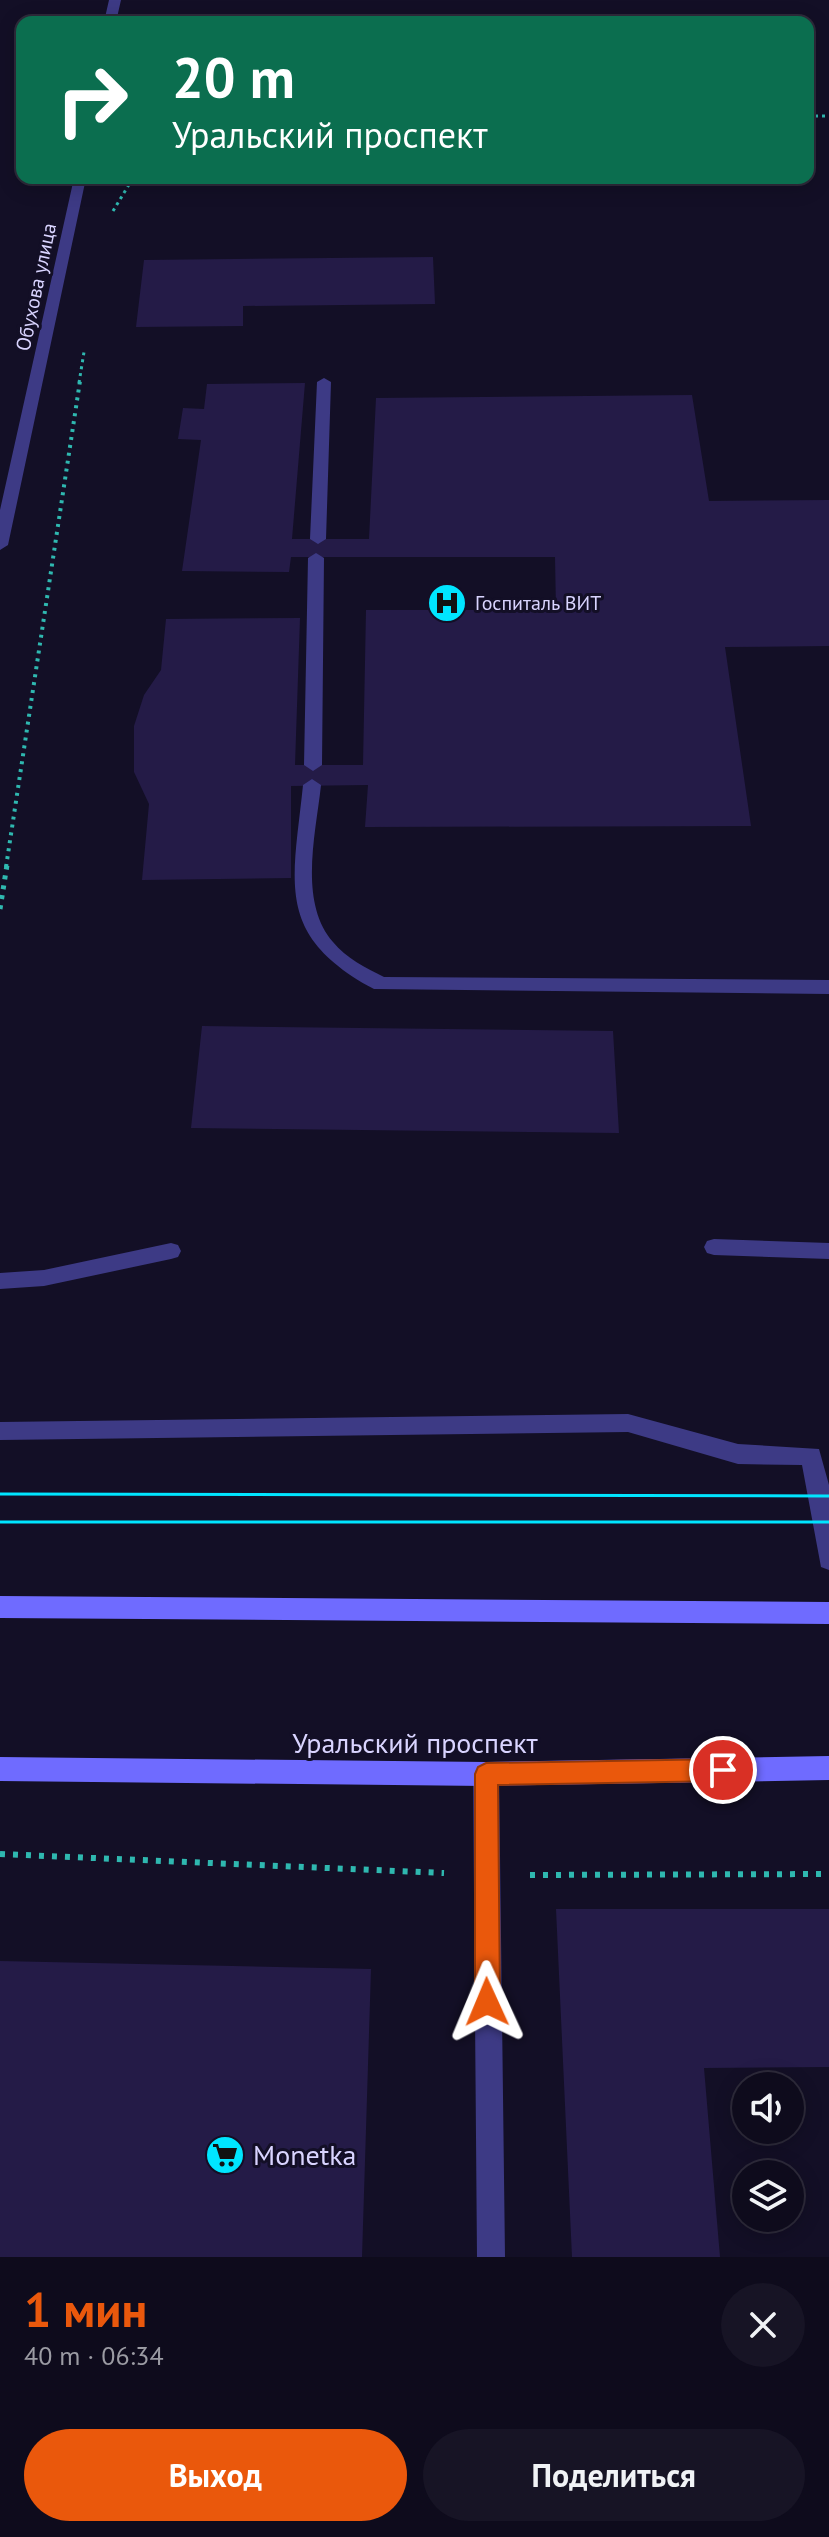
<!DOCTYPE html>
<html lang="ru">
<meta charset="utf-8">
<style>
body{margin:0;font-family:"PT Sans",sans-serif;background:#171425;color:#f1f3f6;height:100vh;display:flex;flex-direction:column;font-size:30px;white-space:nowrap}
*{box-sizing:border-box;margin:0}
p{font-size:26px;color:#9b9ba3}
.icon{flex:none;width:44px;height:44px;fill:none;stroke:currentColor;stroke-width:2;stroke-linecap:round;stroke-linejoin:round}
.map{position:relative;height:2257px;overflow:hidden}
.panel{display:flex;flex-direction:column;background:#0e0b1c;flex:1}
.panel>*{flex:none}
.top-card{position:absolute;left:16px;top:16px;width:798px;height:168px;border-radius:16px;box-shadow:0 4px 20px #0003,0 0 0 2px #2e2b3b;background:#0b6e4f;color:#fff;overflow:hidden}
.controls{position:absolute;left:732px;top:2072px;display:grid;gap:16px}
.controls a{display:grid;place-items:center;width:72px;height:72px;border-radius:50%;background:#0e0b1c;box-shadow:0 4px 20px #0003,0 0 0 2px #2e2b3b;font-size:40px}
.pin{position:absolute;display:grid;place-items:center;width:68px;height:68px;color:#fff;margin:-34px;border:4px solid #fff;border-radius:50%;box-shadow:0 2px 8px #0007}
.me{position:absolute;width:88px;margin:-44px;rotate:359deg;stroke-linejoin:round;filter:drop-shadow(0 0 6px #0008)}
.turn{display:flex;align-items:center;gap:28px;height:168px;padding:0 24px;font-size:36px}
.turn .icon{width:104px;height:104px;stroke-width:2.5}
.turn b{display:block;font-size:56px;line-height:68px}
.round{display:grid;place-items:center;flex:none;width:84px;height:84px;border-radius:42px;background:#171425}
.summary{display:flex;align-items:center;justify-content:space-between;height:136px;padding:0 24px}
h1{font-size:48px;font-weight:700;line-height:60px;color:#ea580c}
.button{display:flex;gap:16px;margin-top:auto;padding:16px 24px}
.button a{flex:1;height:92px;border-radius:48px;background:#ea580c;color:#fff;font-size:32px;font-weight:700;line-height:92px;text-align:center}
.button a+a{background:#171425;color:#f1f3f6}
.map>svg:first-child{display:block}
.building{fill:#241b47}
.lines{fill:none;stroke-linecap:round;stroke-linejoin:round}
.path-far3{stroke:#2fb8b0;stroke-width:3;stroke-dasharray:3 4;stroke-linecap:butt}
.path-far2{stroke:#2fb8b0;stroke-width:4;stroke-dasharray:3 5;stroke-linecap:butt}
.path-far1{stroke:#2fb8b0;stroke-width:5;stroke-dasharray:4 6;stroke-linecap:butt}
.path{stroke:#2fb8b0;stroke-width:6;stroke-dasharray:5 8;stroke-linecap:butt}
.service{fill:#3d3a85;fill-rule:evenodd}
.minor{fill:#3d3a85;fill-rule:evenodd}
.secondary{fill:#6f6bff;fill-rule:evenodd}
.tram{stroke:#00e5ff;stroke-width:3}
.route{fill:#ea580c;stroke:#983908;stroke-width:2}
.labels{text-anchor:middle;stroke-width:6;stroke-linejoin:round;paint-order:stroke}
.far-street-label{font-size:20px;fill:#d9d4ff;stroke:#130f26}
.far-poi-label{font-size:20px;fill:#d9d4ff;stroke:#130f26;text-anchor:start}
.near-street-label{font-size:28px;fill:#d9d4ff;stroke:#130f26}
.near-poi-label{font-size:28px;fill:#d9d4ff;stroke:#130f26;text-anchor:start}
</style>
<div class="map">
<svg width="829" height="2257" viewBox="0 0 829 2257">
<rect width="100%" height="100%" fill="#130f26"/>
<path class="building" d="M433 257 435 304 243 306V326L136 327 144 260Z
M305 383 292 539H369L376 398 692 395 709 501 829 500V646L725 647 751 826 365 827 368 785 291 786V878L142 880 149 804 134 772V726L144 695 161 670 166 619 300 618 295 765H363L366 610H556L555 557H291L289 572 182 571 201 440 178 439 183 408 204 409 207 384Z
M202 1026 613 1031 619 1133 191 1128Z
M556 1909H829V2067L704 2068 720 2257H572Z
M0 1961 371 1969 362 2257H0Z"/>
<g class="lines">
<path class="path-far3" d="M808 116H829
M113 211 133 178
M79 383 84 352"/>
<path class="path-far2" d="M6 867 80 381"/>
<path class="path-far1" d="M0 909 7 865"/>
<path class="path" d="M0 1854 444 1873
M530 1875 829 1874"/>
<path class="service" d="M324 378 331 382 326 539 318 544 310 539 317 382Z
M316 553 324 558 322 765 313 771 304 765 308 558Z
M312 779 321 785C316 833 298 902 333 942 346 958 366 968 384 977L829 980V994L374 989C274 935 293 883 303 785Z
M714 1239 829 1243V1259L714 1255 707 1253 704 1247 707 1241Z
M171 1243 178 1245 181 1251 178 1257 171 1259 44 1286 0 1289V1273L44 1270Z
M628 1414 738 1444 819 1449 829 1485V1570L821 1567 802 1465 738 1464 628 1432 0 1440V1422Z
M486 1762 495 1766 499 1774 505 2257H477L473 1774 477 1766Z"/>
<path class="minor" d="M109 0H121L116 22H104Z
M74 178H86L8 545 0 550V510Z"/>
<path class="secondary" d="M0 1596 829 1602V1624L0 1618Z
M829 1756V1780L486 1786 0 1781V1757L486 1762Z"/>
<path class="tram" d="M0 1494 829 1496
M0 1522H829"/>
</g>
<path class="route" d="M723 1759 731 1763 735 1770 731 1778 723 1781 498 1785 500 2002 496 2011 487 2014 479 2011 475 2002V1774L478 1767 486 1763Z"/>
<defs>
<g id="hospital-disc" transform="scale(2)"><circle r="9.5" fill="#00e5ff" stroke="#130f26"/><path d="M-5-5h3v3.5h4V-5h3V5h-3V1.5h-4V5h-3Z" fill="#111"/></g>
<g id="supermarket-disc" transform="scale(2)"><circle r="9.5" fill="#00e5ff" stroke="#130f26"/><path d="M-6-5.5h2.5l.6 2H6L4.5 2H-2.5L-4.4-4H-6ZM-1.5 3.2a1.3 1.3 0 1 0 .1 0ZM3 3.2a1.3 1.3 0 1 0 .1 0Z" fill="#111"/></g>
</defs>
<g fill-rule="evenodd">
<use href="#hospital-disc" x="447" y="603"/>
<use href="#supermarket-disc" x="225" y="2155"/>
</g>
<g class="labels">
<g class="far-street-label">
<text transform="translate(36 287) rotate(-78)" y="7">Обухова улица</text>
</g>
<g class="far-poi-label">
<text x="475" y="610">Госпиталь ВИТ</text>
</g>
<g class="near-street-label">
<text x="415" y="1753">Уральский проспект</text>
</g>
<g class="near-poi-label">
<text x="253" y="2165">Monetka</text>
</g>
</g>
</svg>
<div class="controls">
<a><svg class="icon" aria-label="sound" viewBox="0 0 24 24"><path d="M4 9h4l5-4v14l-5-4H4zM17 9q2 3 0 6"/></svg></a>
<a><svg class="icon" aria-label="layers" viewBox="0 0 24 24"><path d="M12 4l9 5-9 5-9-5zM3 14l9 5 9-5"/></svg></a>
</div>
<div class="pin" style="left:723px;top:1770px;background:#d93025"><svg class="icon" aria-label="arrive" viewBox="0 0 24 24"><path d="M6 21V4h12l-3 4 3 4H6"/></svg></div>
<svg class="me" style="left:487px;top:2002px" viewBox="-20 -20 40 40"><path d="M0-17L14 15 0 8-14 15z" fill="#ea580c" stroke="#fff" stroke-width="4"/></svg>
<div class="top-card">
<div class="turn"><svg class="icon" aria-label="right" viewBox="0 0 24 24"><path d="M7 20v-9h11M14 6l5 5-5 5"/></svg><div><b>20 m</b>Уральский проспект</div></div>
</div>
</div>
<section class="panel">
<div class="summary"><div><h1>1 мин</h1><p>40 m · 06:34</p></div><a class="round"><svg class="icon" aria-label="close" viewBox="0 0 24 24"><path d="M6 6l12 12M18 6L6 18"/></svg></a></div>
<div class="button"><a>Выход</a><a>Поделиться</a></div>
</section>
